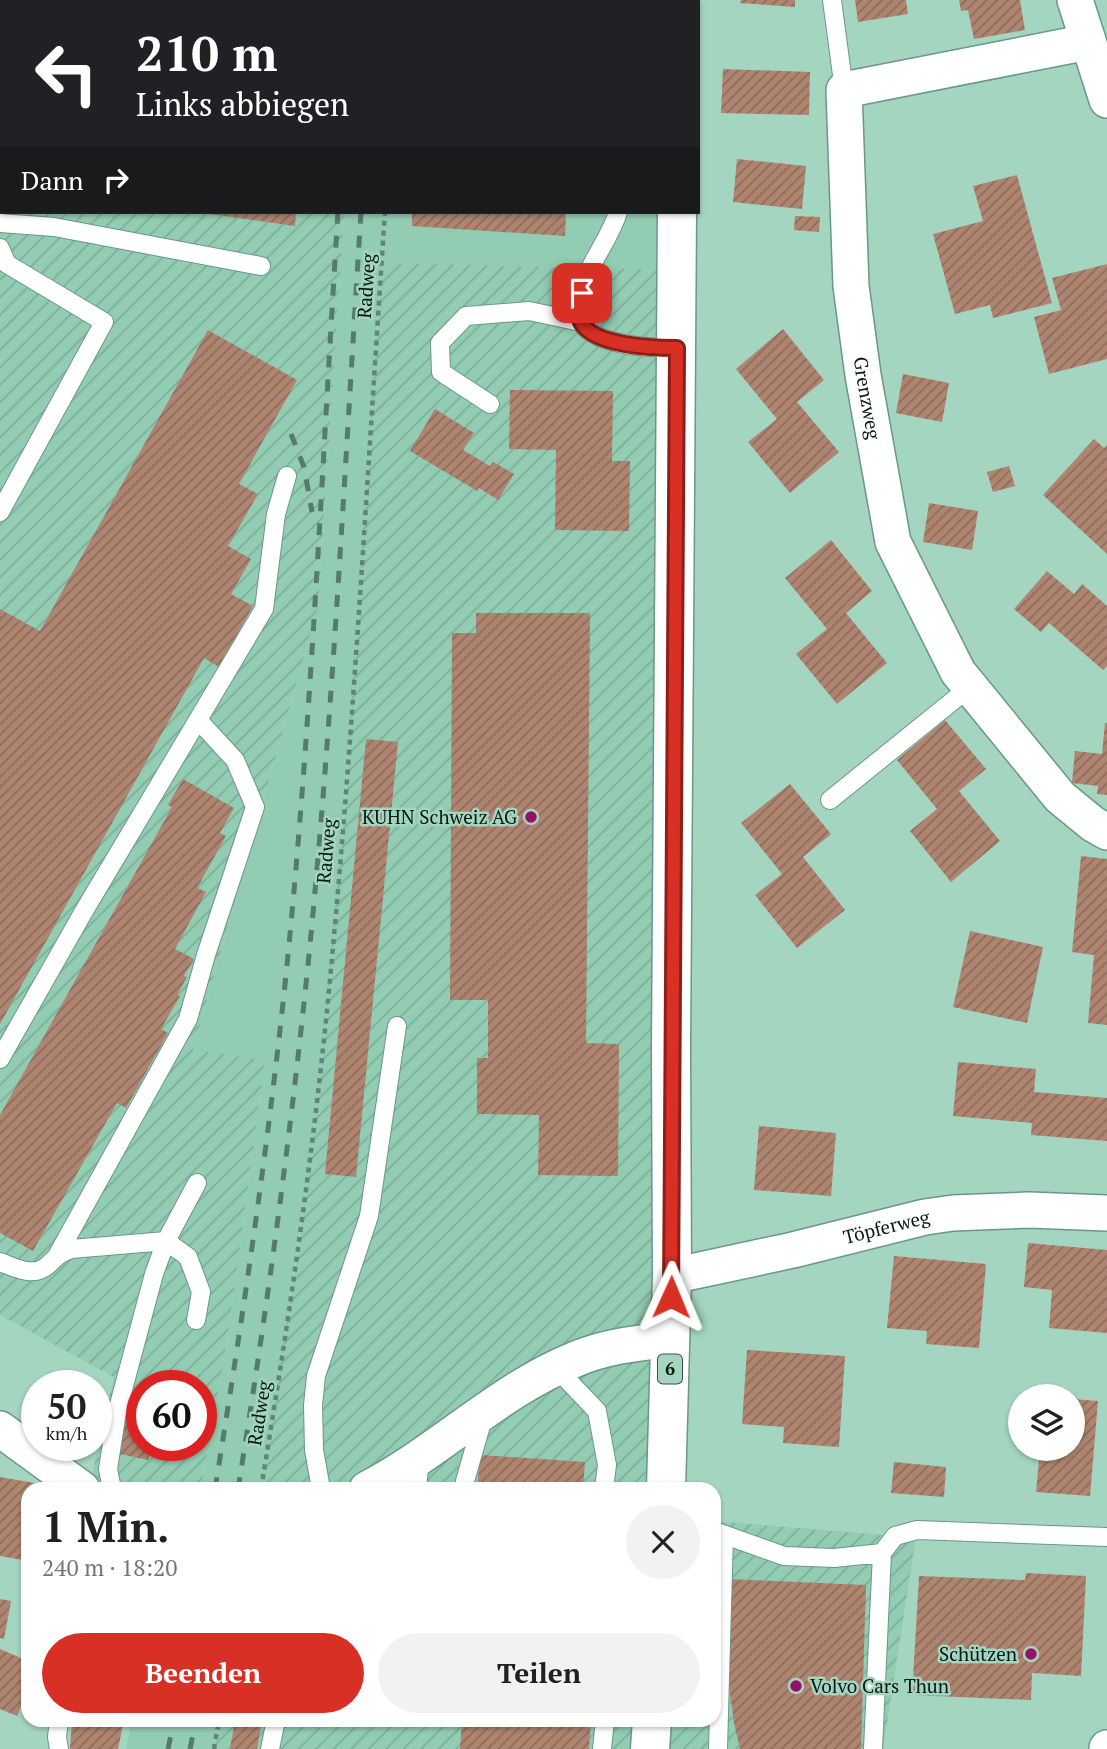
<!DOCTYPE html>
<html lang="de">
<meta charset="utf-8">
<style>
body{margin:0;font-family:"PT Serif",serif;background:#f2f2f2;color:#202124;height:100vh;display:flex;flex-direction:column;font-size:26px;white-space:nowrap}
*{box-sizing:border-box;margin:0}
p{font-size:23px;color:#757577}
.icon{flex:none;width:38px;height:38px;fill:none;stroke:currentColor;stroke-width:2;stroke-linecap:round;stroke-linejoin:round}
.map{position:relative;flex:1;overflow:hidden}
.drawer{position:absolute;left:21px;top:1482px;width:700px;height:245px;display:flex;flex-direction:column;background:#fff;border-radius:21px;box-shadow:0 2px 5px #0004}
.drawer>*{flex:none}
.guide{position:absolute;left:0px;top:0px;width:700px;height:214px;box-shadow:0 2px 5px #0004;background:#202124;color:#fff;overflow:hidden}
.buttons{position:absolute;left:1008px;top:1384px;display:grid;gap:14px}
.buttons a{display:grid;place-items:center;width:77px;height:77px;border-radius:50%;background:#fff;box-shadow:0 2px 5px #0004;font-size:35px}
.speed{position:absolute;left:21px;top:1370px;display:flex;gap:14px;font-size:35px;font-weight:700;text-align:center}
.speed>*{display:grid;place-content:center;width:91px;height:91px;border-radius:50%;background:#fff;box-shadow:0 2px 5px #0004;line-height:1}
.speed small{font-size:18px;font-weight:400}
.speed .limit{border:10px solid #d22;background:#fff;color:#111}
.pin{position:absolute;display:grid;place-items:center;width:60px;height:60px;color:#fff;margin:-30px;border-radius:14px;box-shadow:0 4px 10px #0006}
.me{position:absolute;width:77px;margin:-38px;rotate:1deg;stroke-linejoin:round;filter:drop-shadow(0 0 5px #0008)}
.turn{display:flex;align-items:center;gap:24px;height:147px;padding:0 21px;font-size:32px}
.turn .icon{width:91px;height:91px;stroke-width:2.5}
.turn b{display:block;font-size:49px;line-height:60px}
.then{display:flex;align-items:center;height:66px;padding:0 21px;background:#0003;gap:14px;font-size:26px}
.round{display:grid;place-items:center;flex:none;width:74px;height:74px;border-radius:37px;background:#f2f2f2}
.headline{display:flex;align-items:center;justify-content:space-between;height:119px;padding:0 21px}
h1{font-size:42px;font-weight:700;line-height:52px}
.primary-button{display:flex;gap:14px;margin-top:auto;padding:14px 21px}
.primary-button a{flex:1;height:80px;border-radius:42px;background:#d93025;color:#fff;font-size:28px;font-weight:700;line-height:80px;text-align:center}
.primary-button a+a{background:#f2f2f2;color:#202124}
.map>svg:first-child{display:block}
.built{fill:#92ccb3}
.industrial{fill:url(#industrial-furrows);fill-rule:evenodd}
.building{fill:url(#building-hatch)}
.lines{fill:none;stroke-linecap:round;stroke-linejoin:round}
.service-casing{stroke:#699885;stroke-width:20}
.minor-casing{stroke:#699885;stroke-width:38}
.primary-casing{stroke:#699885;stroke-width:41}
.path{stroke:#608475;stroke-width:4.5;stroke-dasharray:5 5;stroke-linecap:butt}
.service{stroke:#fff;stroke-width:18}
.minor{stroke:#fff;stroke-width:35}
.primary{stroke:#fff;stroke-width:38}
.rail{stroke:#587a6c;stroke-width:5;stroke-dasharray:12 12;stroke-linecap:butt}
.route-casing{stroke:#8d1f18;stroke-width:18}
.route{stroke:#d93025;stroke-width:12}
.poi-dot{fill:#951169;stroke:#a4d5c0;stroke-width:2.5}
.labels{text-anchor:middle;stroke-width:5;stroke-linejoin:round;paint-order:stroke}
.shield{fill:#a4d5c0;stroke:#355146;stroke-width:2}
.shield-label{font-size:18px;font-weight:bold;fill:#061912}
.street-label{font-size:19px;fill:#061912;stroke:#a4d5c0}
.poi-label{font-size:19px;fill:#061912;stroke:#a4d5c0;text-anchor:end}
</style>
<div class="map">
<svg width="1107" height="1749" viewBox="0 0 1107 1749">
<defs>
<pattern id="industrial-furrows" width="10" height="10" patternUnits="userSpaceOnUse" patternTransform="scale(1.75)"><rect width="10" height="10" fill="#92ccb3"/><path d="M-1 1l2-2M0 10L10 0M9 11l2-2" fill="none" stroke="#7caf99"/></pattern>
<pattern id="building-hatch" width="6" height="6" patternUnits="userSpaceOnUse" patternTransform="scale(1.75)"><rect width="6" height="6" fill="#af8571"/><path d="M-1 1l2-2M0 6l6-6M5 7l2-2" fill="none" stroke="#8c6c5b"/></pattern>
</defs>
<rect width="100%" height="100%" fill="#a4d5c0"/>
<path class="built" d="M359 0H677L359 2Z
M344 212H677L678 270 381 264 354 672 332 960 311 1149 278 1379 261 1489H201L228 1335 265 1060 193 1051 318 607Z
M132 1720H219L214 1749H126Z"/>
<path class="industrial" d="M0 0H359L2 2V212H344L318 607 193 1050 265 1060 228 1335 201 1489H168L91 1479 114 1377 0 1315ZM142 1386H201V1446H142Z
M381 263 678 270 666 1489H261L299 1241 321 1058 344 817Z
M714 1521 895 1536 917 1530 883 1749H214L219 1720H714Z"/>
<path class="building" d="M741 0H795V7L740 3Z
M855 0H906L908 14 858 22Z
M959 0H1020L1025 30 974 39 968 10 961 11Z
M723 69 810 72 809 115 721 113Z
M737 159 806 166 802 209 733 202Z
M1017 175 1052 303 993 318 990 305 955 314 933 234 983 221 973 186Z
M202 212H296L295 226 202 213Z
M412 212H566L565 236 412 226Z
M795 216 820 217 819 232 794 230Z
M1107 264V359L1049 374 1034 317 1061 310 1052 278Z
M783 329 824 380 797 402 839 452 790 493 748 442 777 419 736 369Z
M208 330 297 380 239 484 258 494 228 546 251 559 231 594 253 606 219 667 204 658 0 1024V609L40 631Z
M903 374 949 383 942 422 896 413Z
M510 390 613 391 612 461H630L629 531 555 530 556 450 509 449Z
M435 409 474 433 463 450 490 466 493 462 514 474 498 500 479 488 477 491 410 451Z
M1094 439 1104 448 1107 445V554L1043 495Z
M1009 466 1015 486 993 492 987 472Z
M929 503 978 511 972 550 923 542Z
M831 540 872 591 846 613 887 663 837 704 796 654 827 629 785 578Z
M1047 571 1074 594 1082 584 1107 606V666L1103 670 1049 623 1041 632 1014 609Z
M476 613H590L586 1043 619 1044 618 1176 538 1175 539 1115 477 1114V1058H488V1000H450L452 633H476Z
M945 720 986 769 959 791 1000 841 951 882 910 831 937 809 897 760Z
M1105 723H1107V795L1097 794 1098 786 1072 783 1075 751 1102 754Z
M366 739 398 742 356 1177 325 1174Z
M183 779 234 808 220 833 226 836 197 888 206 892 175 949 194 959 184 976 187 977 177 995 180 996 161 1029 168 1033 126 1108 117 1103 33 1251 0 1233V1115L172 807 168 805Z
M790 784 831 834 803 857 845 910 797 948 755 895 782 874 741 823Z
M1081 856 1107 859V1025L1088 1023 1094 955 1072 952Z
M970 931 1043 947 1027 1023 953 1007Z
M958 1062 1036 1069 1034 1092 1107 1098V1141L1031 1135 1032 1123 953 1116Z
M759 1126 836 1133 831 1196 754 1190Z
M1028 1243 1107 1250V1333L1049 1328 1052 1290 1024 1287Z
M894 1256 986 1264 979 1348 926 1344 927 1331 887 1328Z
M747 1350 845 1356 839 1447 783 1443 784 1427 742 1424Z
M128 1398 142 1401V1446H152L148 1460 115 1453Z
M1073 1399 1098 1401 1090 1496 1036 1492 1040 1449H1073Z
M480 1455 585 1462 583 1489H477Z
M894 1462 946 1467 944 1497 891 1493Z
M0 1477 40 1484 39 1489H28V1561L0 1556Z
M1026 1573 1086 1576 1081 1676 1032 1673 1031 1700 912 1695 919 1576 1025 1580Z
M727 1579 866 1585 861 1749H740L734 1723 724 1650Z
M0 1599 11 1601 4 1639 0 1638Z
M0 1649 28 1661V1690L17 1716 0 1709Z
M72 1720H124L118 1749H70Z
M235 1720H262L257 1749H230Z
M462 1720H591L589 1749H460Z"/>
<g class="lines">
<g class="service-casing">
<path id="service" d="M623 0V2
M832 0 844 90
M618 212C611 236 594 256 585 280 581 291 575 311 581 322 594 346 652 348 677 348
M0 223 54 227 261 266
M0 248 7 264 104 322 0 512
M490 404 441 372 440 343 466 316 529 311 581 322
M830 800 970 687
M0 1059 84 911 264 609 276 514 287 476
M58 1254 188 1019 206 955 255 807 235 760 199 721
M0 1262C16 1268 34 1278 48 1265 56 1257 60 1253 71 1249L166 1241 188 1257 201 1292 196 1320
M556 1368 597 1411 607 1465 604 1489
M112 1489 108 1469 117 1412 154 1274 166 1241 197 1183
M321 1489 314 1450 313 1405 316 1376 369 1216 397 1026
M417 1489 420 1458
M465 1489V1481L484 1415
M714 1531 784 1556 834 1558 882 1553 895 1536 917 1530 1107 1537
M59 1720 57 1737 59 1749
M270 1749 276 1720
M602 1749 605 1720
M718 1749 724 1535
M873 1749 882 1553"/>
</g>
<g class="minor-casing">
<g id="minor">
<path d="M1075 0 1107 100"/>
<path id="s1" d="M1088 42 844 90 851 286 863 375 893 542 958 672 1060 797 1093 824 1107 832"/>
<path id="s2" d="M672 1276 793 1250 925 1217 953 1213 1029 1210 1107 1213"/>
<path d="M0 1429 82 1489"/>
<path d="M367 1489C440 1451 499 1390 576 1359 607 1346 639 1343 671 1339"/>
<path d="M1107 1749V1748"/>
</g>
</g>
<g class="primary-casing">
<path id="primary" d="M677 0V2
M666 1489 672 1276 671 1048 677 212
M650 1749 652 1720"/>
</g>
<path class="path" d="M399 2V0
M261 1489C290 1313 316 1136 332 958 355 710 368 461 385 212
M214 1749 219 1720"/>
<use href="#service" class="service"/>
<use href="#minor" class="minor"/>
<use href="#primary" class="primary"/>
<path class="rail" d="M351 2V0
M374 2V0
M291 434 304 467 312 512
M215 1489C243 1315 269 1141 287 965 312 715 322 463 338 212
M238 1489C266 1315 290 1140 308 965 333 715 345 463 361 212
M168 1749 174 1720
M190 1749 196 1720"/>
</g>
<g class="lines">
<g class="route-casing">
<path id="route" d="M582 293C580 301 576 312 580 320 590 346 653 348 677 348L671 1297"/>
</g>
<use href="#route" class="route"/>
</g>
<g class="poi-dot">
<circle cx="531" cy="817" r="7"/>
<circle cx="1031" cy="1654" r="7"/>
<circle cx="796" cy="1686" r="7"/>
</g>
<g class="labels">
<rect class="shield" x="658" y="1354.5" width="24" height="29" rx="5"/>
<g class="shield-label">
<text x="670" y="1375">6</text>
</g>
<g class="street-label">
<text transform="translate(366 286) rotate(-86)" y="7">Radweg</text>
<text dy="7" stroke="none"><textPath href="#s1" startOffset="558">Grenzweg</textPath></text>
<text transform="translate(326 851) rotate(-85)" y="7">Radweg</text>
<text dy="7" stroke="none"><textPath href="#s2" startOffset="220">Töpferweg</textPath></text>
<text transform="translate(259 1413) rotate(-81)" y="7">Radweg</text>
</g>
<g class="poi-label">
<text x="517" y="824">KUHN Schweiz AG</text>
<text x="1017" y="1661">Schützen</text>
<text x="810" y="1693" text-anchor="start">Volvo Cars Thun</text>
</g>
</g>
</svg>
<div class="buttons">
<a><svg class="icon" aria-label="layers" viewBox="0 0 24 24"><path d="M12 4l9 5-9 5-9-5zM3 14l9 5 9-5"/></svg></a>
</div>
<div class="speed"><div>50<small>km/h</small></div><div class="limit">60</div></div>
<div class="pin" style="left:582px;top:293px;background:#d93025"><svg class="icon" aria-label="arrive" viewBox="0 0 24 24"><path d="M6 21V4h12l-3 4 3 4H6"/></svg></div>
<svg class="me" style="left:671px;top:1297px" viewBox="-20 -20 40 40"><path d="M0-17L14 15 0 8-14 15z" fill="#d93025" stroke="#fff" stroke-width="4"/></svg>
<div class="guide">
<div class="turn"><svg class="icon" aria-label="left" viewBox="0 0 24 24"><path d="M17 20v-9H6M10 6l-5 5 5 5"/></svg><div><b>210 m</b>Links abbiegen</div></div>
<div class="then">Dann<svg class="icon" aria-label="right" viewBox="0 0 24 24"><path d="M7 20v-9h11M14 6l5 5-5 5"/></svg></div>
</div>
<section class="drawer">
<div class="headline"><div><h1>1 Min.</h1><p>240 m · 18:20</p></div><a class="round"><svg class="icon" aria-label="close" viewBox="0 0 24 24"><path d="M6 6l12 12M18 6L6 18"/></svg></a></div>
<div class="primary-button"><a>Beenden</a><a>Teilen</a></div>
</section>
</div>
